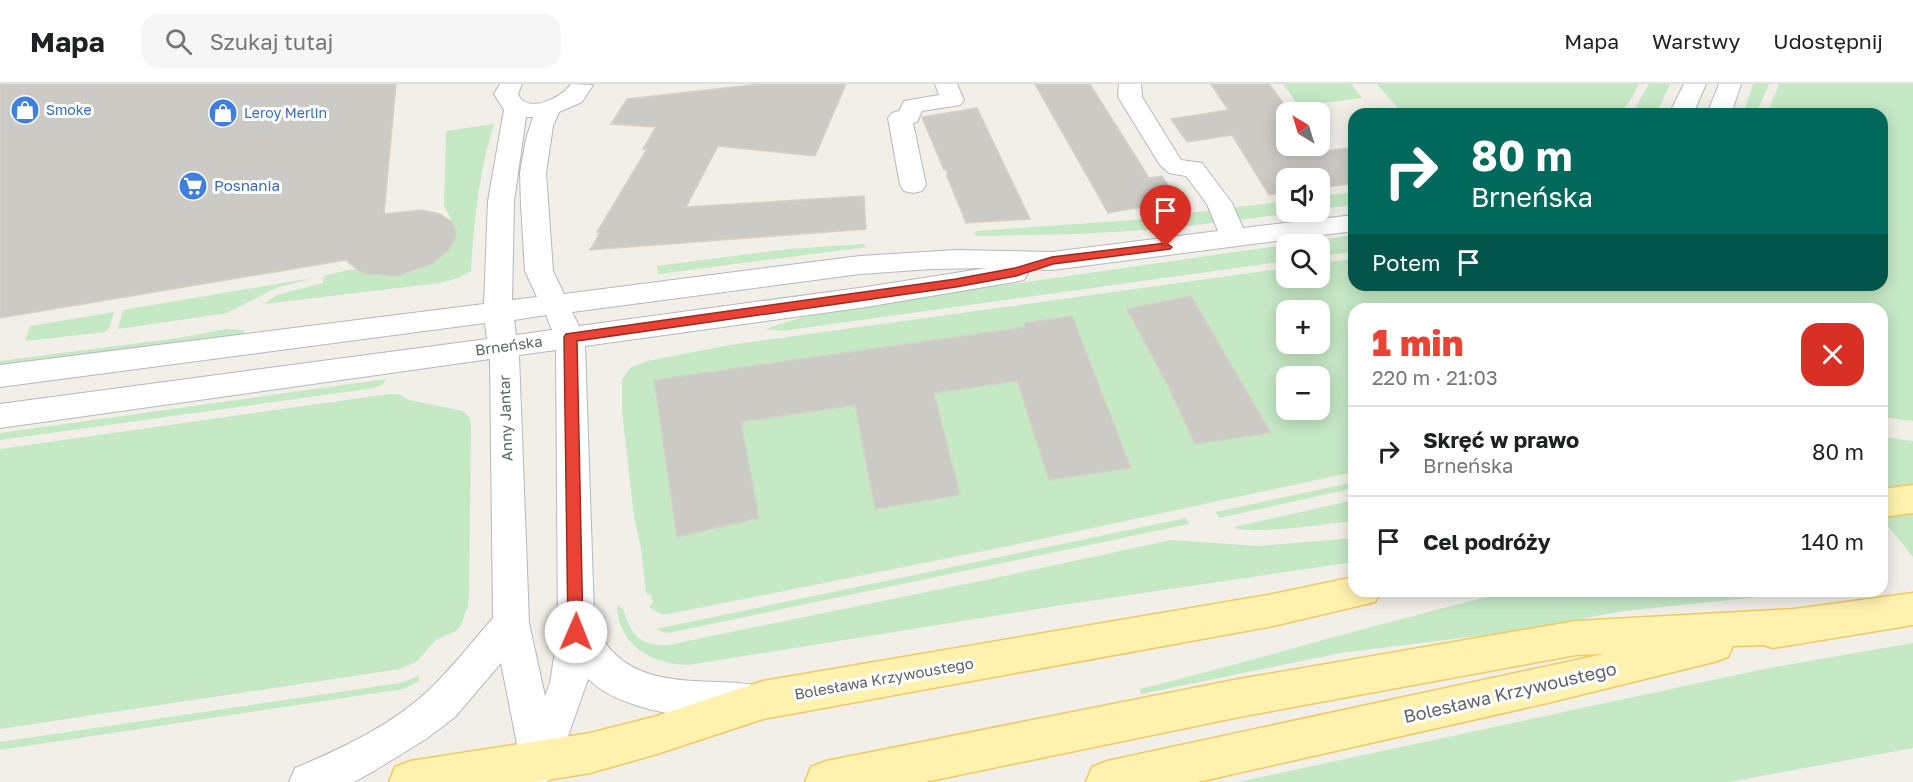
<!DOCTYPE html>
<html lang="pl">
<meta charset="utf-8">
<style>
body{margin:0;font-family:"Golos Text",sans-serif;background:#f6f6f6;color:#202124;height:100vh;display:flex;flex-direction:column;font-size:22px;white-space:nowrap}
*{box-sizing:border-box;margin:0}
p{font-size:20px;color:#757577}
.icon{flex:none;width:33px;height:33px;fill:none;stroke:currentColor;stroke-width:2;stroke-linecap:round;stroke-linejoin:round}
.map{position:relative;flex:1;overflow:hidden}
.details{position:absolute;left:1348px;top:219px;width:540px;height:294px;display:flex;flex-direction:column;background:#fff;border-radius:18px;box-shadow:0 3px 15px #0003}
.details>*{flex:none}
.banner{position:absolute;left:1348px;top:24px;width:540px;height:183px;border-radius:18px;box-shadow:0 3px 15px #0003;background:#00695c;color:#fff;overflow:hidden}
.needle{width:39px;rotate:322deg}
.buttons{position:absolute;left:1276px;top:18px;display:grid;gap:12px}
.buttons a{display:grid;place-items:center;width:54px;height:54px;border-radius:12px;background:#fff;box-shadow:0 3px 15px #0003;font-size:30px}
.pin{position:absolute;display:grid;place-items:center;width:51px;height:51px;color:#fff;margin:-62px -26px;border-radius:50% 50% 50% 0;rotate:-45deg;box-shadow:0 0 6px #0007}
.pin .icon{rotate:45deg}
.me{position:absolute;width:66px;margin:-33px;rotate:1deg;stroke-linejoin:round;filter:drop-shadow(0 0 4px #0008)}
.turn{display:flex;align-items:center;gap:21px;height:126px;padding:0 24px;font-size:27px}
.turn .icon{width:78px;height:78px;stroke-width:2.5}
.turn b{display:block;font-size:42px;line-height:51px}
.then{display:flex;align-items:center;height:57px;padding:0 24px;background:#0003;gap:12px;font-size:22px}
.round{display:grid;place-items:center;flex:none;width:63px;height:63px;border-radius:18px;background:#f6f6f6}
.head{display:flex;align-items:center;justify-content:space-between;height:102px;padding:0 24px}
h1{font-size:36px;font-weight:800;line-height:45px;color:#ea4335}
ul{padding:0;list-style:none}
li{display:flex;align-items:center;gap:18px;height:90px;padding:0 24px;border-top:2px solid #e0e0e0}
li div{flex:1}
li b{display:block;font-size:22px}
li em{font-style:normal}
header{display:flex;align-items:center;gap:36px;box-sizing:border-box;height:84px;padding:0 30px;background:#fff;border-bottom:2px solid #e0e0e0}
header strong{font-size:28px}
nav{display:flex;gap:33px;margin-inline-start:auto;font-size:21px}
.search{width:420px;height:54px;background:#f6f6f6;display:flex;align-items:center;gap:15px;box-sizing:border-box;padding:0 21px;border-radius:18px;color:#757577;font-size:22px}
.map>svg:first-child{display:block}
.green{fill:#c5e8c5;fill-rule:evenodd}
.building{fill:#cccac5;stroke:#d6d1c6;stroke-width:1.5}
.lines{fill:none;stroke-linecap:round;stroke-linejoin:round}
.minor-casing{stroke:#b5b8bc;stroke-width:2}
.major-casing{stroke:#f2c960;stroke-width:3}
.minor{fill:#fff;fill-rule:evenodd}
.major{fill:#fff2af;fill-rule:evenodd}
.route{fill:#ea4335;stroke:#982c22;stroke-width:1.5}
.labels{text-anchor:middle;stroke-width:6;stroke-linejoin:round;paint-order:stroke}
.far-shop-label{font-size:14px;fill:#366cbe;stroke:#fff;text-anchor:start}
.shop-label{font-size:15px;fill:#366cbe;stroke:#fff;text-anchor:start}
.street-label{font-size:15px;fill:#5f6368;stroke:#fff}
.near-street-label{font-size:18px;fill:#5f6368;stroke:#fff}
</style>
<header>
<strong>Mapa</strong>
<div class="search"><svg class="icon" aria-label="search" viewBox="0 0 24 24"><circle cx="10" cy="10" r="6"/><path d="M15 15l6 6"/></svg>Szukaj tutaj</div>
<nav><a>Mapa</a><a>Warstwy</a><a>Udostępnij</a></nav>
</header>
<div class="map">
<svg width="1913" height="698" viewBox="0 0 1913 698">
<rect width="100%" height="100%" fill="#f1efe8"/>
<path class="green" d="M1283 0H1351L1362 14 1299 22Z
M1377 0H1639L1630 17 1619 30H1403Z
M1649 0H1670L1657 28 1656 30H1632Z
M1753 0H1769L1756 30H1743Z
M1779 0H1913V337L1883 333 1882 225H1354V388L1004 463 669 530H661L649 523 653 518 651 511 646 509 641 464 634 433 622 327V295L630 284 647 277 730 261 1287 184V194H1320V179L1354 175V201H1882V30H1767ZM1287 226H1320V260H1287ZM1287 292H1320V326H1287Z
M494 40C479 88 474 136 471 187L459 194 440 199 264 220 277 211 323 199 324 192C334 190 347 185 357 186 364 187 371 192 379 192 408 194 453 180 456 146L444 121 446 47Z
M1354 108V121L1320 125V112Z
M1287 117V128H1303L1162 145 1079 150 977 152 974 150 977 147 1133 136Z
M1354 151V168L1320 172V160H1287V177L781 247 765 245 823 227Z
M864 160 867 163 658 190 657 182 788 165Z
M313 194 276 204 227 229 118 245 123 226Z
M114 228 109 244 105 248 25 257 30 242Z
M226 245 243 246 245 250 0 284V277L178 254Z
M386 295 383 300 374 304 0 356V349Z
M389 310H398L409 316 463 327 469 333 471 341 469 511 468 522 461 541 456 547 436 556 416 578 400 585 0 645V365Z
M1882 353 1913 357V473L1883 436Z
M1354 398V404L1219 434 1216 428Z
M1354 416V437C1334 439 1246 452 1234 443Z
M1186 434 1189 440 673 548 665 549 656 545Z
M1354 454V478L1062 521 688 581C651 580 618 561 617 521L623 525C631 550 638 562 668 561L1014 490 1171 456 1258 462Z
M1513 507H1817L1624 527 1510 548 1340 569 1141 610 1140 605C1265 574 1388 536 1513 507Z
M1913 559V664L1729 698H1238L1769 584Z
M419 592V597L403 605 0 666V658L400 599Z"/>
<path class="building" d="M0 0H396L384 130 422 126 440 130 452 138 456 146 455 155 448 167 432 180 397 192 365 190 357 186 346 176 0 234Z
M761 0H846L815 72 718 62 686 123 864 112 866 145 590 166 600 149 597 148 647 65H643L656 43 611 40 627 15Z
M1035 0H1090L1149 94 1162 92 1178 117 1108 129Z
M1211 0H1269L1290 28H1287V62H1313L1320 71V68L1354 63V99L1320 104V94H1287V108L1269 111 1232 51 1187 58 1171 35 1228 26Z
M977 24 1030 135 966 139 947 92V86H944L922 33Z
M1191 212 1271 349 1195 360 1167 300 1127 225Z
M1072 232 1131 384 1049 396 1017 297 934 309 960 411 875 425 855 321 741 338 759 434 677 453 654 296 1026 243 1024 239Z"/>
<g class="lines">
<g class="minor-casing">
<path id="minor" d="M500 0H522L518 10C526 31 562 14 571 0L593 1 582 18 559 28 553 42 546 89 553 187 564 210 860 172 956 166 1052 168 1218 147 1207 120 1186 92 1169 89 1160 81 1118 13 1119 0H1141L1142 13 1181 76 1202 79 1232 119 1243 144 1354 131V147L1052 186 1025 185 1028 189 1024 196 1014 198 866 223 585 262 594 531C598 539 599 549 604 557 629 595 677 597 718 598 733 599 745 598 759 603L765 616 759 629C722 643 642 629 607 609 600 605 594 600 588 595L554 692 546 698H494L500 684 519 670 501 579 455 633 426 655 374 687 354 698H289L295 684C341 665 392 641 429 606 452 584 472 558 493 534L490 275 0 344V320L487 255 485 239 0 303V281L484 220 488 117 504 26 494 10ZM526 33H533L526 55 520 89 521 121 525 187 537 213 512 216 514 117ZM987 184 866 203 579 242 572 228 860 190 932 185ZM546 231 552 246 516 251 514 236ZM556 266 558 548 550 599 545 612 529 539 519 271Z
M935 0H957L964 16 960 21 922 27 917 38 913 39 926 101 922 107 913 109 904 107 900 101 888 34 892 29 899 27 904 17 939 11Z
M1684 0H1706L1693 30H1669Z
M1719 0H1741L1731 30H1707Z"/>
</g>
<g class="major-casing">
<path id="major" d="M1913 401V429L1882 433V405Z
M1354 493V507H1381L1375 518 1273 542 763 635 657 670 590 689 535 698H389L395 683 410 677 590 649 657 632 763 597 1273 510Z
M1913 509V541L1773 564 1764 561 1733 562 1728 573 1714 578 1543 620 1198 698H1086L1092 683 1107 677 1604 570 1576 571 1239 633 925 698H805L811 683 826 677 1239 595 1576 537 1794 525Z"/>
</g>
<use href="#minor" class="minor"/>
<use href="#major" class="major"/>
</g>
<path class="route" d="M1166 159 1172 163 1170 165 1053 180 1016 192 956 203 577 257 583 548 581 553 576 555 570 553 568 548 564 253 566 250 956 195 1015 184 1052 173Z"/>
<defs>
<g id="shop-disc" transform="scale(1.5)"><circle r="9.5" fill="#3f7fe0" stroke="#fff"/><path d="M-5-2.5h2.3a2.7 3.5 0 0 1 5.4 0H5L5.5 6h-11ZM-1.5-2.5h3a1.5 2.3 0 0 0-3 0Z" fill="#fff"/></g>
<g id="supermarket-disc" transform="scale(1.5)"><circle r="9.5" fill="#3f7fe0" stroke="#fff"/><path d="M-6-5.5h2.5l.6 2H6L4.5 2H-2.5L-4.4-4H-6ZM-1.5 3.2a1.3 1.3 0 1 0 .1 0ZM3 3.2a1.3 1.3 0 1 0 .1 0Z" fill="#fff"/></g>
</defs>
<g fill-rule="evenodd">
<use href="#shop-disc" x="25" y="26"/>
<use href="#shop-disc" x="223" y="29"/>
<use href="#supermarket-disc" x="193" y="102"/>
</g>
<g class="labels">
<g class="far-shop-label">
<text x="46" y="31">Smoke</text>
<text x="244" y="34">Leroy Merlin</text>
</g>
<g class="shop-label">
<text x="214" y="107">Posnania</text>
</g>
<g class="street-label">
<text transform="translate(509 262) rotate(-8)" y="5">Brneńska</text>
<text transform="translate(506 334) rotate(-92)" y="5">Anny Jantar</text>
<text transform="translate(884 595) rotate(-10)" y="5">Bolesława Krzywoustego</text>
</g>
<g class="near-street-label">
<text transform="translate(1510 609) rotate(-13)" y="6">Bolesława Krzywoustego</text>
</g>
</g>
</svg>
<div class="buttons">
<a><svg class="needle" viewBox="-14 -14 28 28"><path d="M0-13l5 13h-10z" fill="#e53935"/><path d="M0 13l5-13h-10z" fill="#757577"/></svg></a>
<a><svg class="icon" aria-label="sound" viewBox="0 0 24 24"><path d="M4 9h4l5-4v14l-5-4H4zM17 9q2 3 0 6"/></svg></a>
<a><svg class="icon" aria-label="search" viewBox="0 0 24 24"><circle cx="10" cy="10" r="6"/><path d="M15 15l6 6"/></svg></a>
<a>+</a>
<a>−</a>
</div>
<div class="pin" style="left:1166px;top:163px;background:#d93025"><svg class="icon" aria-label="arrive" viewBox="0 0 24 24"><path d="M6 21V4h12l-3 4 3 4H6"/></svg></div>
<svg class="me" style="left:576px;top:548px" viewBox="-20 -20 40 40"><circle r="19" fill="#fff"/><path d="M0-13L10 11 0 6-10 11z" fill="#ea4335"/></svg>
<div class="banner">
<div class="turn"><svg class="icon" aria-label="right" viewBox="0 0 24 24"><path d="M7 20v-9h11M14 6l5 5-5 5"/></svg><div><b>80 m</b>Brneńska</div></div>
<div class="then">Potem<svg class="icon" aria-label="arrive" viewBox="0 0 24 24"><path d="M6 21V4h12l-3 4 3 4H6"/></svg></div>
</div>
<section class="details">
<div class="head"><div><h1>1 min</h1><p>220 m · 21:03</p></div><a class="round" style="background:#d93025;color:#fff"><svg class="icon" aria-label="close" viewBox="0 0 24 24"><path d="M6 6l12 12M18 6L6 18"/></svg></a></div>
<ul>
<li><svg class="icon" aria-label="right" viewBox="0 0 24 24"><path d="M7 20v-9h11M14 6l5 5-5 5"/></svg><div><b>Skręć w prawo</b><p>Brneńska</p></div><em>80 m</em></li>
<li><svg class="icon" aria-label="arrive" viewBox="0 0 24 24"><path d="M6 21V4h12l-3 4 3 4H6"/></svg><div><b>Cel podróży</b></div><em>140 m</em></li>
</ul>
</section>
</div>
